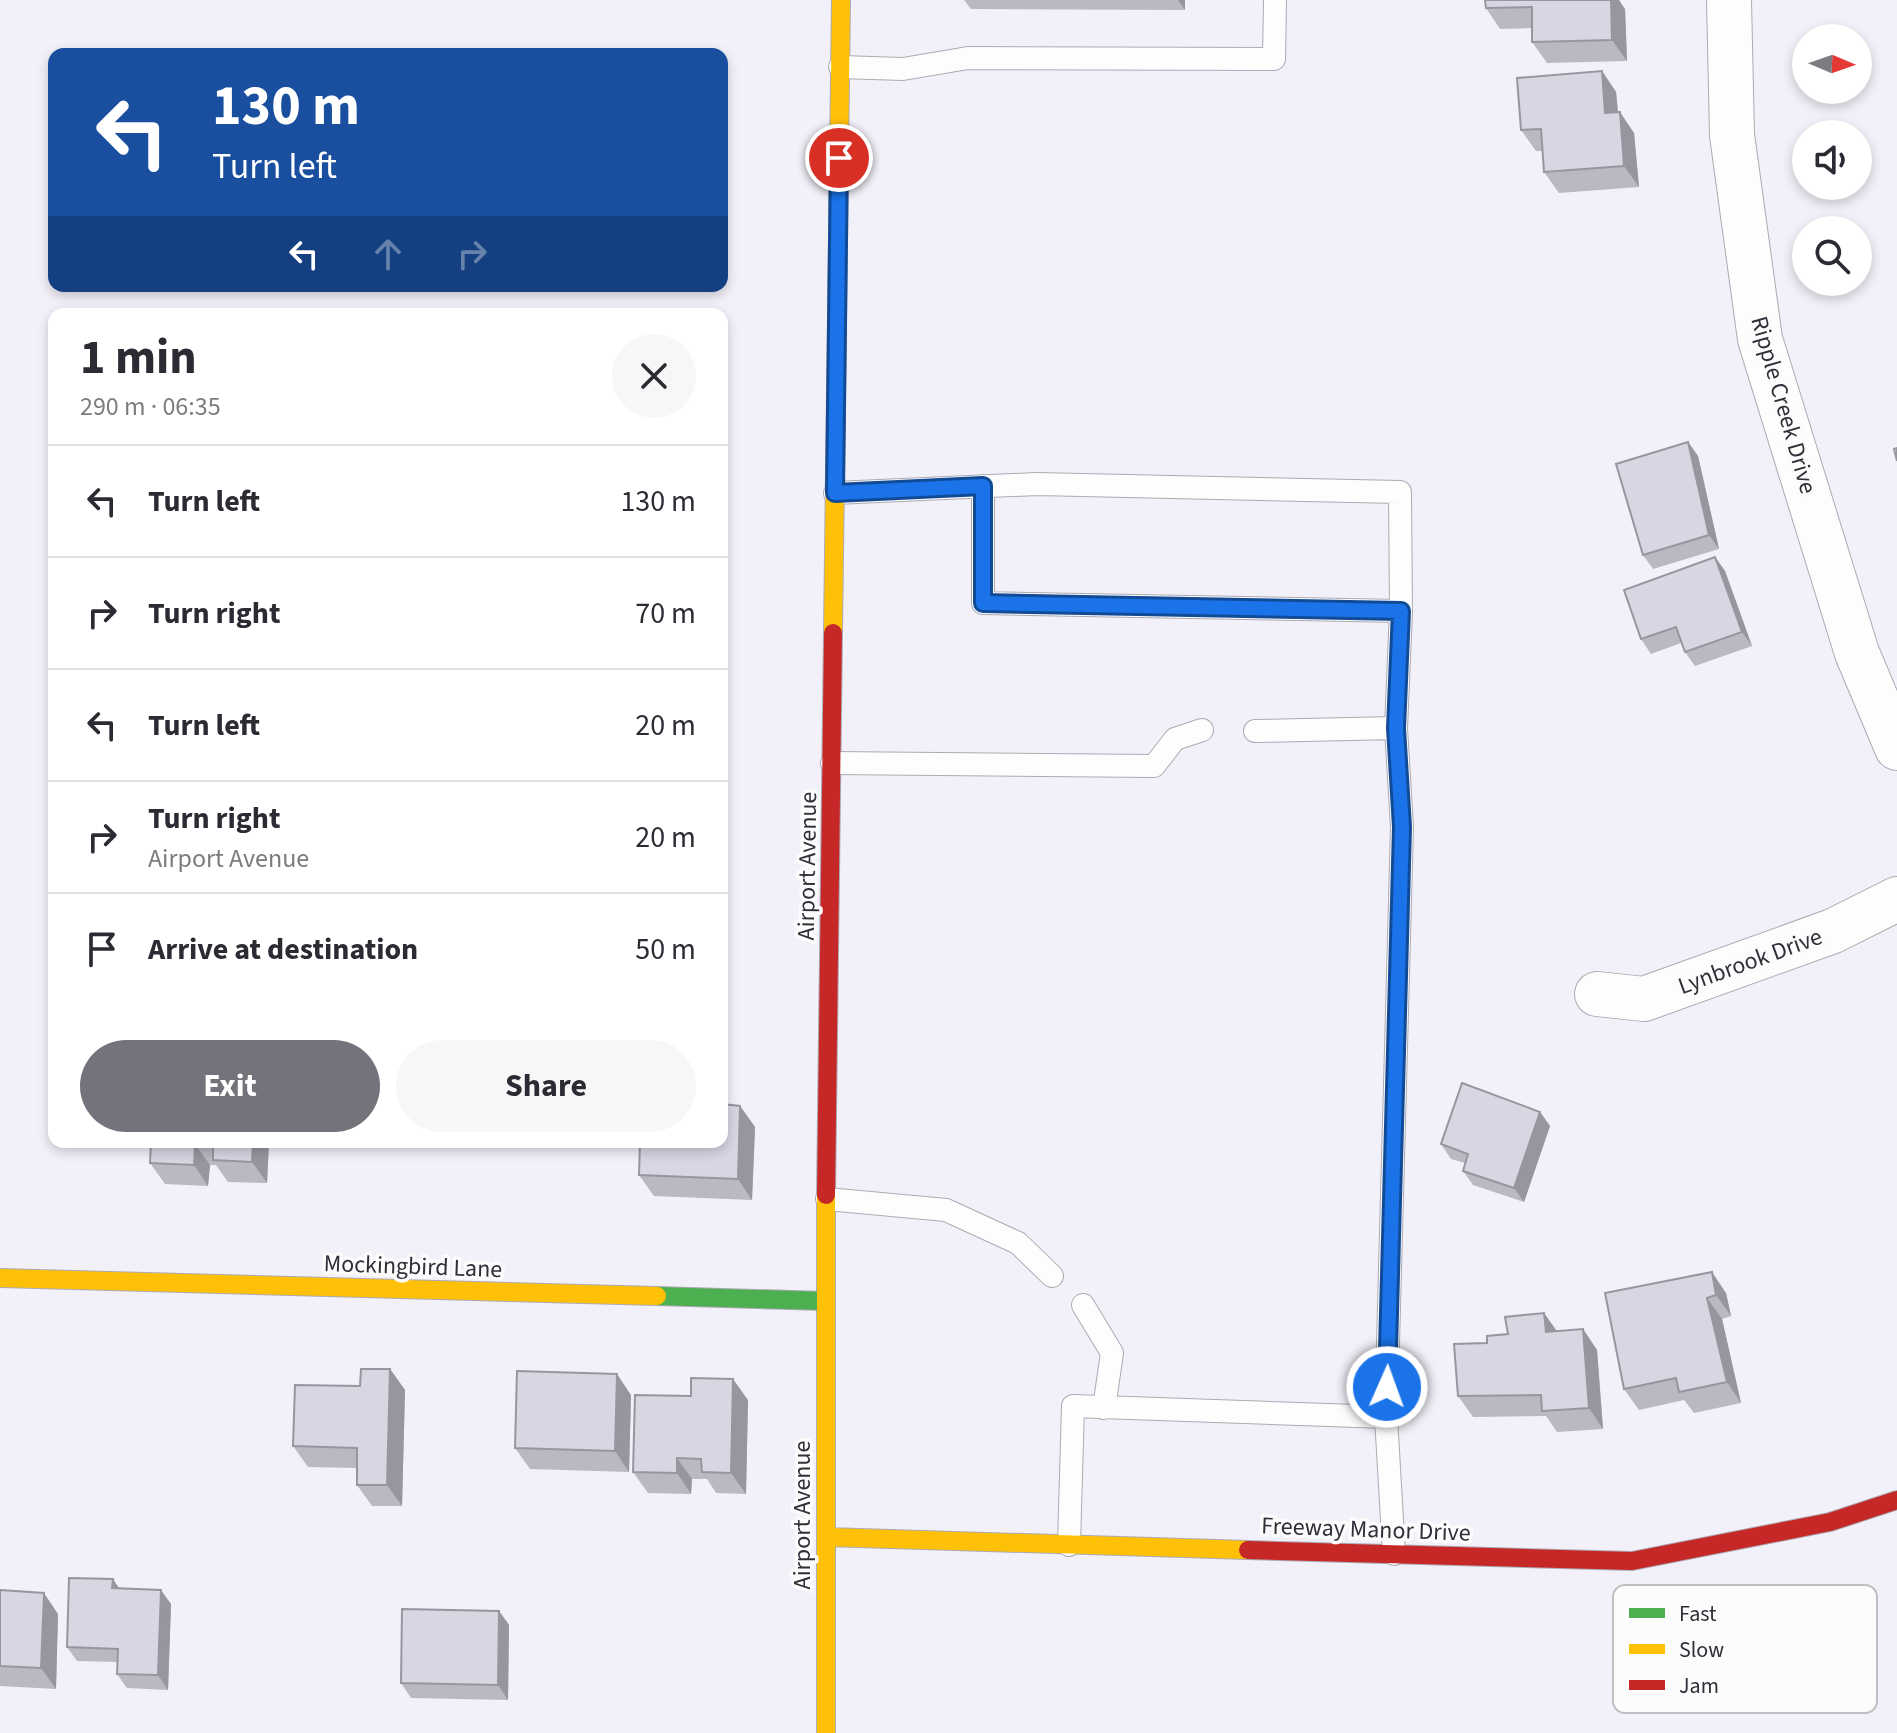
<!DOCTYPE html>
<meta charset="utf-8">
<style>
body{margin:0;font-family:"Source Sans 3",sans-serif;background:#f7f7f7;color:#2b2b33;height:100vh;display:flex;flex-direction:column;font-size:30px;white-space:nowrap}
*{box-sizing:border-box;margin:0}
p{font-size:26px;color:#7c7c81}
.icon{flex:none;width:44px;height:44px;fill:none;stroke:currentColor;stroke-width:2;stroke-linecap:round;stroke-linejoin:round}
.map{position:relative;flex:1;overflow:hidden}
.side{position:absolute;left:48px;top:308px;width:680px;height:840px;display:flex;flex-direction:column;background:#fff;border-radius:16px;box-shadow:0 4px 12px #0003}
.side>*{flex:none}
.banner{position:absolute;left:48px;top:48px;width:680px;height:244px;border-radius:16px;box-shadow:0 4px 12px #0003;background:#1a4fa0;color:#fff;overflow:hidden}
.needle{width:52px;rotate:92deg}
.buttons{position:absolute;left:1792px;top:24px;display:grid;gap:16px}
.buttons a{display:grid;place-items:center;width:80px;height:80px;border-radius:50%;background:#fff;box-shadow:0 4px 12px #0003;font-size:40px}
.pin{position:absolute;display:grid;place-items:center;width:68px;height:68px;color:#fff;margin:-34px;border:4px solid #fff;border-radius:50%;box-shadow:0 2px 8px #0007}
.me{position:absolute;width:88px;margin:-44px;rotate:2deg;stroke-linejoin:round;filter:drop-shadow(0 0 6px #0008)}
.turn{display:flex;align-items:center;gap:28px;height:168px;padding:0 32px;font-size:36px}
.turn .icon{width:104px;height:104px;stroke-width:2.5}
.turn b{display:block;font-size:56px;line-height:68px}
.lanes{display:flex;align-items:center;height:76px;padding:0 32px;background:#0003;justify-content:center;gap:40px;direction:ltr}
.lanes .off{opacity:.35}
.round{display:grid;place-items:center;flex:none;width:84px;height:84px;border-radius:42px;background:#f7f7f7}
.head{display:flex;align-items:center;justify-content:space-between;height:136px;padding:0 32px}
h1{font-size:48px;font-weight:700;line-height:60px}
.primary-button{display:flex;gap:16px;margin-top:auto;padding:16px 32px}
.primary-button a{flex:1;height:92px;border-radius:48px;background:#74737b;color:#fff;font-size:32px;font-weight:700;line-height:92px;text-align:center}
.primary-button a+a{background:#f7f7f7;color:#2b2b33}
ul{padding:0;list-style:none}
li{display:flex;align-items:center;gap:24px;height:112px;padding:0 32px;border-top:2px solid #e1e1e2}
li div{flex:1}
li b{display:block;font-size:30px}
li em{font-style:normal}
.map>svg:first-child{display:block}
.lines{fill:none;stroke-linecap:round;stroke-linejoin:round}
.lane-casing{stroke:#acaab2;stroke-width:24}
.street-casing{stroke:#acaab2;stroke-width:46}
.fast-casing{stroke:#acaab2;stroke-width:20}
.slow-casing{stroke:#acaab2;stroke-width:20}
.jam-casing{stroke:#acaab2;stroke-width:20}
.lane{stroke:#fdfdfe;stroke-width:22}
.street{stroke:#fdfdfe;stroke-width:44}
.fast{stroke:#4caf50;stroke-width:18}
.slow{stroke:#ffc107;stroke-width:18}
.jam{stroke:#c62828;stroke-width:18}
.wall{fill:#bab8c3}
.shaded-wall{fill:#97969f}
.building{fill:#d8d6e3;stroke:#97969f;stroke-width:2}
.route-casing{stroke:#114b97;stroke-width:20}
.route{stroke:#1a73e8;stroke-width:14}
.labels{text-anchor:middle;stroke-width:7;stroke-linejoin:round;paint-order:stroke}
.street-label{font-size:24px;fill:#302f38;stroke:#fcfcfc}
.key{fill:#fcfcfc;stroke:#bfbec1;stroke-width:2}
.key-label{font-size:22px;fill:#302f38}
</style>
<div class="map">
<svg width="1897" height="1733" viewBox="0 0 1897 1733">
<rect width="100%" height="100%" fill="#f2f0f8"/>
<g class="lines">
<g class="lane-casing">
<path id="lane" d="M840 67 903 69 968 58 1274 59 1275 0
M835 493 1037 484 1400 492 1401 611 983 603V486
M1255 731 1396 728 1401 611
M832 763 1154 766 1175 739 1202 730
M827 1199 946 1210 1018 1243 1052 1276
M1083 1305 1112 1353 1104 1408
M1386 1417 1394 1554
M1069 1545 1073 1406 1386 1417 1402 827 1396 728"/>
</g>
<g class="street-casing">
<path id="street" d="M1729 0 1732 135 1760 339 1857 653 1897 748
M1597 994 1644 999 1833 931 1897 899"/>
</g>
<g class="fast-casing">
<path id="fast" d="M657 1296 825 1301"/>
</g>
<g class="slow-casing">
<path id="slow" d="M833 633 841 0
M0 1278 657 1296
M827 1537 1248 1550
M826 1733V1195"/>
</g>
<g class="jam-casing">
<path id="jam" d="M826 1195 833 633
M1248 1550 1632 1561 1830 1522 1897 1500"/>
</g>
<use href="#lane" class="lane"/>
<use href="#street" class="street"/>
<use href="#fast" class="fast"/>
<use href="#slow" class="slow"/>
<use href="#jam" class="jam"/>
</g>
<path class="wall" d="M964 0H1185V10L971 9Z
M1485 0 1625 9 1627 61 1547 63 1532 42V28L1500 29 1486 8Z
M1602 71 1616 92 1618 112 1634 133 1639 187 1559 193 1544 172 1542 151H1536L1521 130Z
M1688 442 1698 456 1719 549 1653 569 1643 555Z
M1715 557 1725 571 1752 646 1695 666 1685 652 1681 643 1651 654 1641 639Z
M722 1099 723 1104 740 1106 755 1127 752 1200 654 1196 639 1175Z
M1540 1112 1550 1126 1524 1202 1473 1185 1463 1171 1465 1163 1451 1159 1441 1144Z
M151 1142H269L267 1183 228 1182 216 1165H210L208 1186 165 1184 150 1163Z
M1605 1293H1726L1731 1316 1722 1319 1741 1403 1694 1413 1684 1400 1639 1410 1624 1389Z
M1544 1313 1556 1331 1583 1329 1597 1350 1603 1429 1557 1432 1546 1416 1473 1417 1458 1396 1487 1343 1508 1334Z
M390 1369 405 1390 402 1506H372L357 1485V1468L308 1467 293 1446 360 1386Z
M631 1395 629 1472 530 1469 515 1448Z
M748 1400 746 1494 716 1493 707 1479H692L691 1494 648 1493 633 1472Z
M119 1588 171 1604 168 1690 127 1688 117 1674V1662L77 1661 67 1647Z
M0 1590 58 1614 56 1689 0 1686Z
M499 1611 509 1625 508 1700 411 1698 401 1683Z"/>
<path class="shaded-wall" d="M1178 0H1185V10Z
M1611 0H1619L1625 9 1627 61 1612 40Z
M1602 71 1616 92 1620 134 1605 113Z
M1620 112 1634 133 1639 187 1624 166Z
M1688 442 1698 456 1719 549 1709 535Z
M1715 557 1725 571 1752 646 1742 632Z
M740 1106 755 1127 752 1200 738 1179Z
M1540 1112 1550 1126 1524 1202 1514 1188Z
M253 1142H269L267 1183 252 1162Z
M195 1144 210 1165 208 1186 194 1165Z
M1712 1272 1726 1293 1731 1316 1716 1295Z
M1707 1298 1722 1319 1741 1403 1727 1382Z
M1544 1313 1559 1334 1546 1332Z
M1583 1329 1597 1350 1603 1429 1589 1408Z
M390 1369 405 1390 402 1506 387 1485Z
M617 1374 631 1395 629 1472 615 1451Z
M733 1379 748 1400 746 1494 731 1473Z
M677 1458 692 1479 691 1494 677 1473Z
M113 1579 123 1594 112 1588Z
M161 1590 171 1604 168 1690 158 1675Z
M44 1593 58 1614 56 1689 41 1668Z
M499 1611 509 1625 508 1700 498 1685Z"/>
<path class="building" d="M1485 0H1611L1612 40 1532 42V7L1486 8Z
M1602 71 1605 113 1620 112 1624 166 1544 172 1541 129 1521 130 1517 78Z
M1688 442 1709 535 1643 555 1616 464Z
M1897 448V461L1894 449Z
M1715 557 1742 632 1685 652 1676 627 1641 639 1624 590Z
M1462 1083 1540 1112 1514 1188 1463 1171 1468 1154 1441 1144Z
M722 1104 740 1106 738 1179 639 1175 640 1142H722Z
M151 1142H253L252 1162 213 1160V1145L195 1144 194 1165 150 1163Z
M1712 1272 1716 1295 1707 1298 1727 1382 1679 1392 1676 1378 1624 1389 1605 1293Z
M1544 1313 1546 1332 1583 1329 1589 1408 1542 1411 1541 1395 1458 1396 1454 1344 1487 1343V1336L1508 1334 1505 1317Z
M361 1369H390L387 1485H357V1448L293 1446 295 1385 360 1386Z
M517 1371 617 1374 615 1451 515 1448Z
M691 1378 733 1379 731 1473 702 1472 701 1459 677 1458V1473L633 1472 635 1395 691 1396Z
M69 1578 113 1579 112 1588 161 1590 158 1675 117 1674 118 1649 67 1647Z
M0 1590 44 1593 41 1668 0 1666Z
M402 1609 499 1611 498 1685 401 1683Z"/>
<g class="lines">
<g class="route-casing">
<path id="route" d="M839 158 835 493 983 486V603L1401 611 1396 728 1402 827 1387 1387"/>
</g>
<use href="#route" class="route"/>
</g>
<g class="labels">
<g class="street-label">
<text transform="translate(1784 405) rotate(74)" y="8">Ripple Creek Drive</text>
<text transform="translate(807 866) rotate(-89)" y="8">Airport Avenue</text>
<text transform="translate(1750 961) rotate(-20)" y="8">Lynbrook Drive</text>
<text transform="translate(413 1266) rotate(2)" y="8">Mockingbird Lane</text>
<text transform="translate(802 1515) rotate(-90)" y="8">Airport Avenue</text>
<text transform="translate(1366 1529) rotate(2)" y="8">Freeway Manor Drive</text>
</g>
</g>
<rect x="1613" y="1585" width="264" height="128" rx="12" class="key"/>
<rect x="1629" y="1608" width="36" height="10" fill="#4caf50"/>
<rect x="1629" y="1644" width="36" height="10" fill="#ffc107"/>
<rect x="1629" y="1680" width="36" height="10" fill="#c62828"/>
<g class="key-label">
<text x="1679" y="1621">Fast</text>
<text x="1679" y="1657">Slow</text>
<text x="1679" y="1693">Jam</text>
</g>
</svg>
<div class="buttons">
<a><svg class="needle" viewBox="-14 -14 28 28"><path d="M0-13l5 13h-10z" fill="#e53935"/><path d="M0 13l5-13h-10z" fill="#7c7c81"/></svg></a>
<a><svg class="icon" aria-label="sound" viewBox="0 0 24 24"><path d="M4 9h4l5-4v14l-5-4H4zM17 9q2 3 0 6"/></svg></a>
<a><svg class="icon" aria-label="search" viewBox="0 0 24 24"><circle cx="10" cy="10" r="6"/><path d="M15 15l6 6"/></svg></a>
</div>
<div class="pin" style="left:839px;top:158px;background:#d93025"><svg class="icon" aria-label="arrive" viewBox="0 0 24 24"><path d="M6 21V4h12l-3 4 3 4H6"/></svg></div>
<svg class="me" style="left:1387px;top:1387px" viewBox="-20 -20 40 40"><circle r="17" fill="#1a73e8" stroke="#fff" stroke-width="3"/><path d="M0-11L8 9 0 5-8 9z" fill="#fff"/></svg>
<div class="banner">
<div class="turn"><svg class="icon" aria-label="left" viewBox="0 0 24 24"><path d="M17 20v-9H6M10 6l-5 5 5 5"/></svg><div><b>130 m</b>Turn left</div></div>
<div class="lanes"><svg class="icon" aria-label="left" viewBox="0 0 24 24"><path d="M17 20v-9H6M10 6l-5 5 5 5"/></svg><svg class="icon off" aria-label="ahead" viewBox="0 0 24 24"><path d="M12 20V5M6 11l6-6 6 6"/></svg><svg class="icon off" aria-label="right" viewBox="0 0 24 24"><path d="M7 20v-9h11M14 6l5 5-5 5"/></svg></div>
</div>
<section class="side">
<div class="head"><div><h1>1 min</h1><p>290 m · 06:35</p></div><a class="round"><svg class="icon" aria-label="close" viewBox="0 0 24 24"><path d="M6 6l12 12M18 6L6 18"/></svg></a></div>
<ul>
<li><svg class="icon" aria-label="left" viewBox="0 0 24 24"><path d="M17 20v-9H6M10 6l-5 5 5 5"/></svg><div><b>Turn left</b></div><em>130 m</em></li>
<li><svg class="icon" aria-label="right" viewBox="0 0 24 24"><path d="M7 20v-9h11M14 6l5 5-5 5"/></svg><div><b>Turn right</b></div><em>70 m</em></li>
<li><svg class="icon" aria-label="left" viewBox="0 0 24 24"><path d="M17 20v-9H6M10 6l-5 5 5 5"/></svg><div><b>Turn left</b></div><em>20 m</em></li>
<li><svg class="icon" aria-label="right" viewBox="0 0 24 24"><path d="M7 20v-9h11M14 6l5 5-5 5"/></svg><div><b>Turn right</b><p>Airport Avenue</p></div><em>20 m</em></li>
<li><svg class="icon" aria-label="arrive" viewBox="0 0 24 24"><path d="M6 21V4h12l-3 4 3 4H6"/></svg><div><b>Arrive at destination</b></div><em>50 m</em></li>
</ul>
<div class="primary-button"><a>Exit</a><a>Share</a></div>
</section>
</div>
